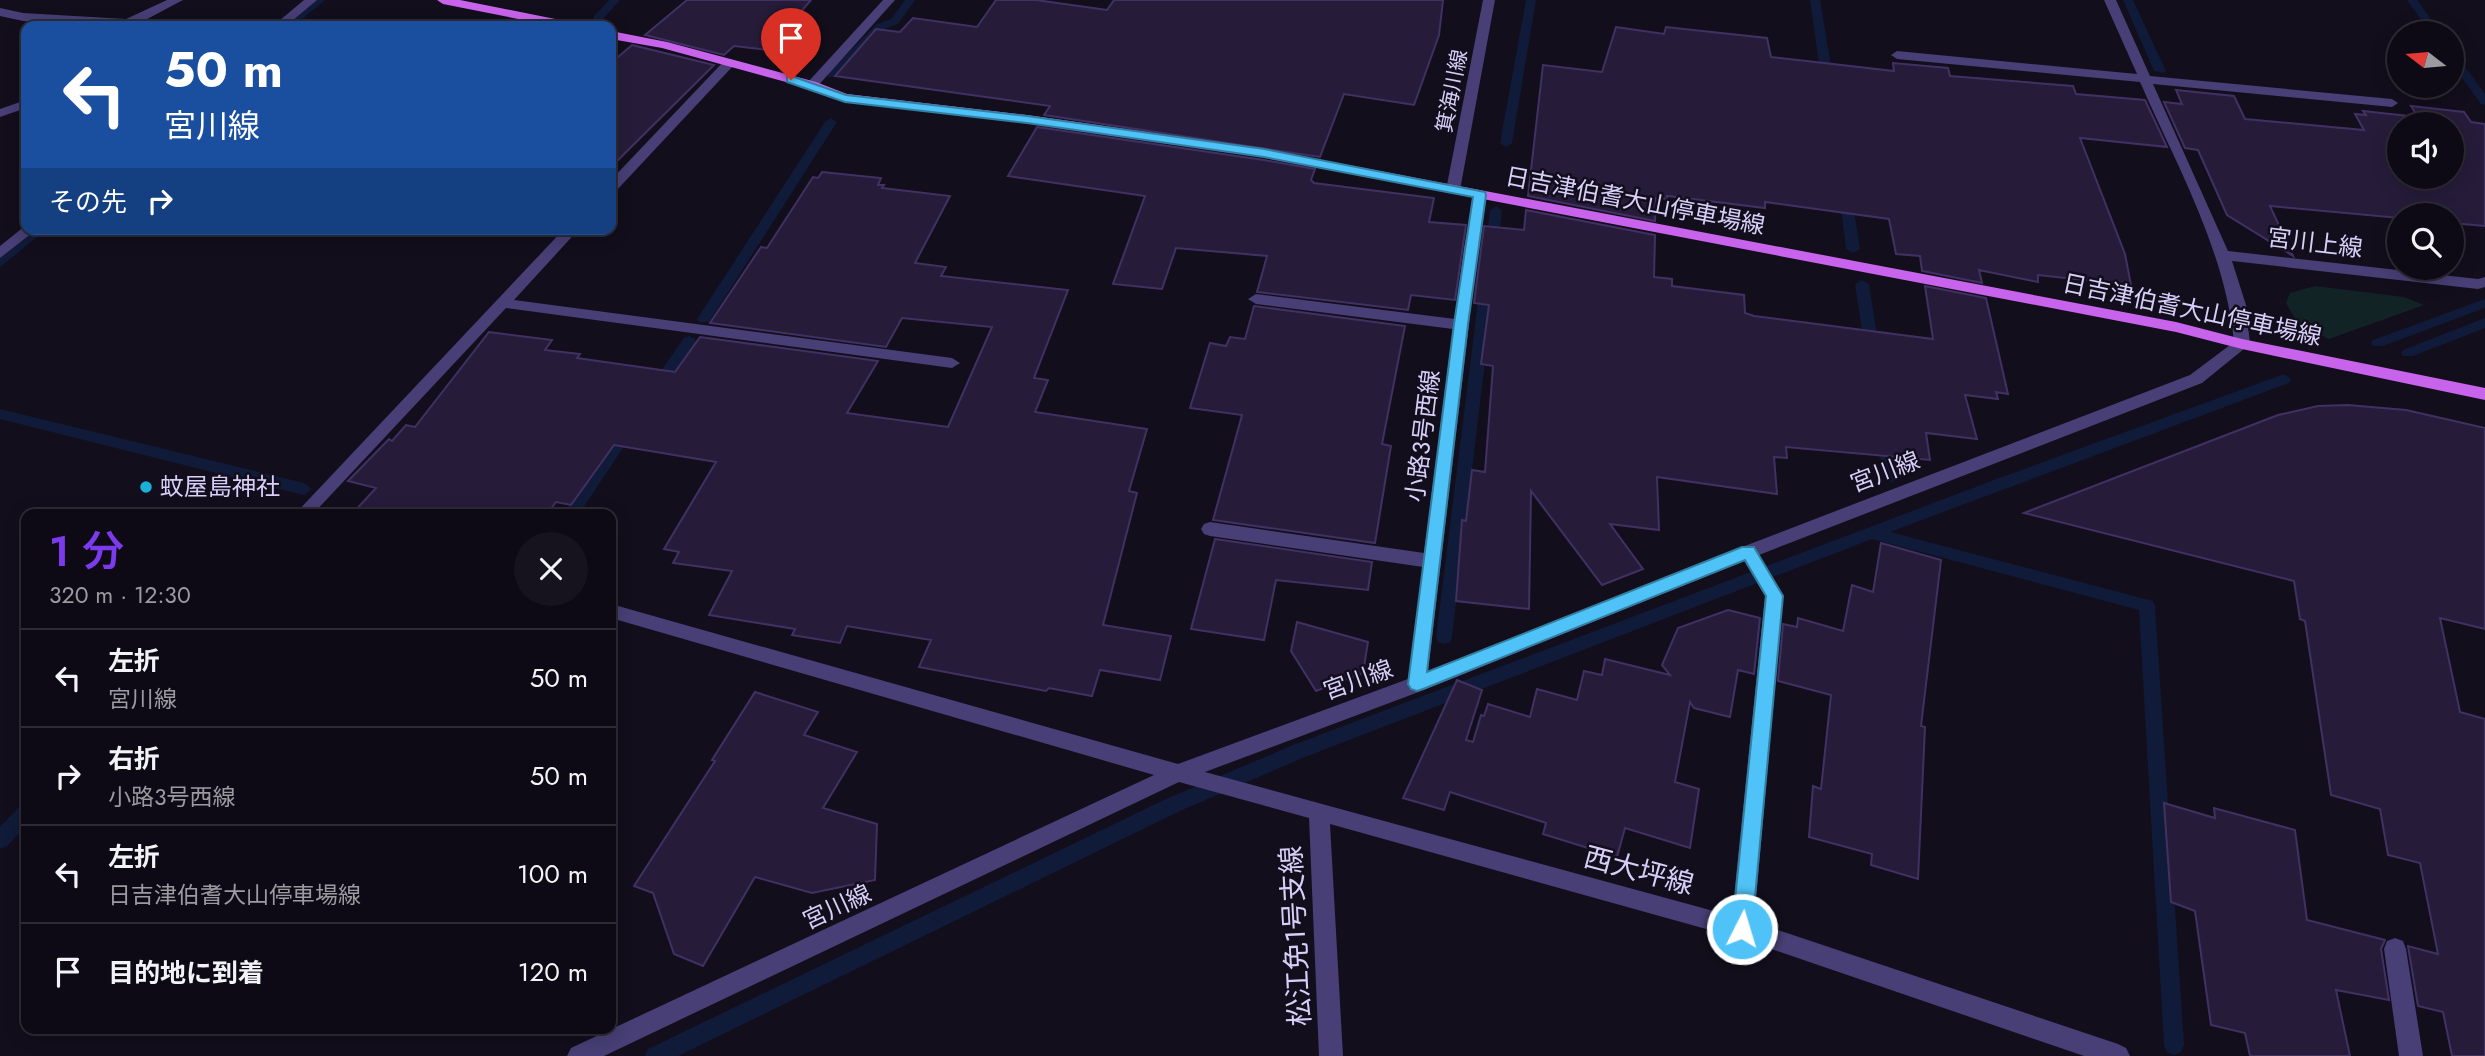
<!DOCTYPE html>
<html lang="ja">
<meta charset="utf-8">
<style>
body{margin:0;font-family:Jost,"Noto Sans JP",sans-serif;background:#17131e;color:#f1f3f6;height:100vh;display:flex;flex-direction:column;font-size:26px;white-space:nowrap}
*{box-sizing:border-box;margin:0}
p{font-size:23px;color:#9b9aa0}
.icon{flex:none;width:38px;height:38px;fill:none;stroke:currentColor;stroke-width:2;stroke-linecap:round;stroke-linejoin:round}
.map{position:relative;flex:1;overflow:hidden}
.details{position:absolute;left:21px;top:509px;width:595px;height:525px;display:flex;flex-direction:column;background:#0e0a15;border-radius:14px;box-shadow:0 4px 18px #0003,0 0 0 2px #2e2b34}
.details>*{flex:none}
.banner{position:absolute;left:21px;top:21px;width:595px;height:214px;border-radius:14px;box-shadow:0 4px 18px #0003,0 0 0 2px #2e2b34;background:#1a4fa0;color:#fff;overflow:hidden}
.needle{width:46px;rotate:286deg}
.fabs{position:absolute;left:2387px;top:21px;display:grid;gap:14px}
.fabs a{display:grid;place-items:center;width:77px;height:77px;border-radius:50%;background:#0e0a15;box-shadow:0 4px 18px #0003,0 0 0 2px #2e2b34;font-size:35px}
.pin{position:absolute;display:grid;place-items:center;width:60px;height:60px;color:#fff;margin:-72px -30px;border-radius:50% 50% 50% 0;rotate:-45deg;box-shadow:0 0 7px #0007}
.pin .icon{rotate:45deg}
.me{position:absolute;width:77px;margin:-38px;rotate:5deg;stroke-linejoin:round;filter:drop-shadow(0 0 5px #0008)}
.turn{display:flex;align-items:center;gap:24px;height:147px;padding:0 28px;font-size:32px}
.turn .icon{width:91px;height:91px;stroke-width:2.5}
.turn b{display:block;font-size:49px;line-height:60px}
.then{display:flex;align-items:center;height:66px;padding:0 28px;background:#0003;gap:14px;font-size:26px}
.round{display:grid;place-items:center;flex:none;width:74px;height:74px;border-radius:37px;background:#17131e}
.headline{display:flex;align-items:center;justify-content:space-between;height:119px;padding:0 28px}
h1{font-size:42px;font-weight:600;line-height:52px;color:#7c3aed}
ul{padding:0;list-style:none}
li{display:flex;align-items:center;gap:21px;height:98px;padding:0 28px;border-top:2px solid #2e2b34}
li div{flex:1}
li b{display:block;font-size:26px}
li em{font-style:normal}
.map>svg:first-child{display:block}
.green{fill:#122325}
.lines{fill:none;stroke-linecap:round;stroke-linejoin:round}
.stream{fill:#101b39;fill-rule:evenodd}
.building{fill:#261c3a;stroke:#413163;stroke-width:2;fill-rule:evenodd}
.minor{fill:#473f75;fill-rule:evenodd}
.major{fill:#c864eb;fill-rule:evenodd}
.route{fill:#4fc3f7;stroke:#337fa1;stroke-width:2}
.poi-dot{fill:#1cb0d8;stroke:#120e1c;stroke-width:2.5}
.labels{text-anchor:middle;stroke-width:5;stroke-linejoin:round;paint-order:stroke}
.far-street-label{font-size:21px;fill:#d8cff9;stroke:#120e1c}
.street-label{font-size:24px;fill:#d8cff9;stroke:#120e1c}
.poi-label{font-size:24px;fill:#d8cff9;stroke:#120e1c;text-anchor:start}
.near-street-label{font-size:28px;fill:#d8cff9;stroke:#120e1c}
</style>
<div class="map">
<svg width="2485" height="1056" viewBox="0 0 2485 1056">
<rect width="100%" height="100%" fill="#120e1c"/>
<path class="green" d="M2315 286 2404 297 2424 305 2329 339 2298 324 2286 303 2290 293Z"/>
<g class="lines">
<path class="stream" d="M313 0H325L294 26H283Z
M609 0H620L602 20H594V16Z
M905 0H915L898 24 884 29 836 77H828V73L877 24 891 19Z
M1526 0H1536L1512 143 1506 147 1500 143Z
M1810 0H1820L1834 84 1828 87 1822 84Z
M2123 0H2133L2166 71 2164 73 2154 71Z
M2407 0H2417L2441 33H2431Z
M2452 53 2456 54 2485 94V105L2481 104 2452 64Z
M831 118 837 122 709 322H699L697 319 699 316 825 122Z
M1845 188 1851 192 1860 249 1853 253 1846 249 1839 192Z
M1496 206 1502 210 1498 246 1492 250 1486 246 1490 210Z
M33 229H47L0 267V256Z
M1862 280 1869 284 1879 350 1872 355 1865 350 1855 284Z
M1487 282 1494 286 1452 637 1450 642 1444 644 1438 642 1436 637 1480 286Z
M2485 299V308L2383 346H2373L2371 343 2373 340Z
M2485 318V328L2413 356H2403L2401 353 2403 350Z
M689 336 694 338 696 341 694 344 661 393H651L649 389 651 385 684 338Z
M2284 374 2291 379 2289 383 1890 532 2153 601 2155 606 2184 1045 2181 1052 2174 1055 2167 1052 2164 1045 2139 610 1872 539 1305 757 1180 811 678 1056H645L648 1049 1166 799 1293 745 1994 480Z
M0 409 304 483 312 489 304 495 0 419Z
M630 422 637 427 579 514H563L625 423Z
M1884 430 1891 435 1899 477 1891 483 1883 477 1877 435Z
M26 805V826L7 846 0 849V827L19 807Z"/>
</g>
<path class="building" d="M687 0H811L768 50 734 46 724 55 645 35Z
M996 0H1036L1107 10 1114 0H1443L1439 35 1414 105 1344 94 1320 157 1044 115 1050 106 835 76 876 29 900 32 913 18 977 27Z
M1616 27 1664 34 1666 27 1767 38 1771 57 1894 71 1893 63 1948 68 1950 76 2073 86 2076 94 2145 100 2167 147 2080 138 2125 254 2131 285 2038 275V282L1979 270 1982 283 1922 271 1920 256 1896 254 1889 219 1765 202V208L1667 196V199L1656 198 1655 221 1528 196 1543 65 1602 72Z
M632 45 714 65 611 167V63Z
M2176 90 2234 96 2245 119 2364 130 2355 114 2366 115 2363 111 2418 117 2411 106 2464 112 2471 122 2485 124V226L2452 223V215H2399V218L2270 206 2293 256 2227 215 2198 150 2185 148 2164 102 2182 104ZM2399 124H2452V177H2399Z
M1037 127 1264 160 1315 169 1311 180 1314 183 1434 198 1429 222 1466 225 1455 300 1411 295 1408 310 1257 292 1267 256 1176 248 1162 289 1113 284 1145 196 1008 176Z
M822 172 881 178 878 185H884L882 188 950 196 915 263 946 267 941 276 1068 290 1034 378 1048 380 1035 412 1147 429 1129 491 1137 493 1103 625 1171 636 1160 680 1100 670 1092 696 1049 688 1046 691 919 667 931 640 847 626 840 643 792 635 795 629 709 615 732 571 673 563 679 552 664 549 716 462 614 445 571 505 556 502 547 514H352L376 488 348 481 389 439 392 441 406 425 415 427 489 332 552 340 545 350 580 354 577 358 675 372 700 337 878 361 847 413 948 427 992 327 902 318 886 347 710 323 761 247 767 248 813 177 818 178Z
M1526 210 1655 235 1654 277 1672 279V286L1744 295 1745 313 1754 316 1933 339 1925 286 1986 298 2008 394 1996 392 1998 399 1965 395 1977 439 1926 433 1930 460 1786 447 1787 458 1774 457 1777 494 1657 477 1659 530 1610 524 1643 569 1602 585 1531 491 1529 609 1456 601 1462 520 1466 521 1472 470 1485 472 1493 366 1481 364 1489 305 1474 303 1484 226 1524 230Z
M1254 306 1405 326 1382 444 1391 446 1375 543 1213 520 1242 415 1190 408 1210 343 1226 346 1230 337 1245 339Z
M2348 405 2406 410 2485 428V629L2440 618 2460 712 2485 719V1056H2452L2443 1012 2418 1006 2408 946 2438 954 2420 863 2388 855 2380 809 2331 795 2305 621 2300 619 2294 581 2024 513 2278 415 2318 406Z
M1215 539 1372 562 1368 590 1276 580 1264 640 1191 629Z
M1881 543 1941 560 1921 726 1925 727 1918 879 1871 865 1872 854 1809 837 1813 786 1821 789 1831 695 1778 681 1783 624 1797 627 1798 618 1843 631 1852 585 1873 592Z
M1728 610 1760 618 1754 674 1738 670 1730 717 1694 708 1690 702 1675 782 1699 789 1690 848 1625 828 1617 857 1543 834 1546 823 1450 792 1444 810 1403 798 1457 680 1482 690 1466 740 1473 742 1481 715 1484 716 1488 704 1530 717 1537 689 1577 700 1584 671 1602 675 1605 659 1670 675 1662 665 1678 628Z
M1297 622 1368 642 1363 673 1316 691 1291 651Z
M755 692 818 712 804 735 857 752 823 808 877 824 875 880 812 893 755 877 703 966 674 954 653 893 634 886 715 761 712 760Z
M2164 803 2215 818 2214 808 2295 830 2307 920 2385 940 2381 949 2389 1000 2336 990 2350 1056H2250L2245 1033 2211 1025 2195 911 2171 902Z"/>
<g class="lines">
<path class="minor" d="M167 0H183L134 26 23 21 0 16V8L23 13 126 19Z
M304 0H317L286 26H273Z
M883 0H895L816 88H808V82Z
M1483 0H1495L1460 190 1453 194 1446 190Z
M2104 0H2116L2150 76 2392 99 2398 103 2392 107 2153 84 2228 251 2478 279 2485 277V287L2478 289 2232 261 2246 305 2250 344 2202 383 1759 555 1783 596 1754 922 2118 1044 2126 1048 2130 1056H2084L1742 939 1330 824 1343 1056H1319L1309 818 1179 782 604 1056H567L571 1048 1154 775 611 618V604L1178 764 1408 679 1423 567 1210 536 1204 534 1201 529 1204 524 1210 522 1424 553 1453 329 1256 304 1248 299 1256 294 1455 319 1464 248 1475 192H1485L1487 195 1478 248 1428 671 1742 547 2190 375 2234 342C2225 250 2177 166 2140 82L1897 59 1891 55 1897 51 2137 74ZM1744 561 1765 596 1732 916 1205 772 1424 690Z
M729 59 733 60V66L616 191 611 192V180L725 60Z
M26 100V108L0 117V109Z
M25 226 26 229H37L0 258V246Z
M564 229H579L514 300 952 358 960 363 952 368 506 308 313 514H295Z
M2395 938 2403 941 2406 949 2423 1056H2399L2384 949 2387 941Z"/>
<path class="major" d="M437 0H460L570 22 576 26H554L443 4Z
M611 31 667 42 816 82 847 94 1027 115 1264 149 2176 322 2242 339 2485 388V400L2242 349 2176 332 1264 157 1027 123 845 102 808 88 662 48 611 39Z"/>
</g>
<path class="route" d="M791 76 846 95 1027 116 1264 149 1485 192 1486 195 1468 324 1427 672 1742 547H1754L1783 596 1752 929 1749 936 1742 939 1735 936 1732 929 1766 596 1745 560 1423 689 1417 691 1411 689 1408 684 1454 324 1473 197 1264 157 1027 123 845 102 787 82V77Z"/>
<circle class="poi-dot" cx="146" cy="487" r="7"/>
<g class="labels">
<g class="far-street-label">
<text transform="translate(1452 91) rotate(-79)" y="7">箕海川線</text>
</g>
<g class="street-label">
<text transform="translate(1635 201) rotate(11)" y="8">日吉津伯耆大山停車場線</text>
<text transform="translate(2315 243) rotate(7)" y="8">宮川上線</text>
<text transform="translate(2192 310) rotate(12)" y="8">日吉津伯耆大山停車場線</text>
<text transform="translate(1423 436) rotate(-83)" y="8">小路3号西線</text>
<text transform="translate(1885 472) rotate(-21)" y="8">宮川線</text>
<text transform="translate(1358 680) rotate(-20)" y="8">宮川線</text>
<text transform="translate(837 907) rotate(-25)" y="8">宮川線</text>
</g>
<g class="poi-label">
<text x="160" y="495">蚊屋島神社</text>
</g>
<g class="near-street-label">
<text transform="translate(1639 870) rotate(15)" y="10">西大坪線</text>
<text transform="translate(1295 936) rotate(-93)" y="10">松江免1号支線</text>
</g>
</g>
</svg>
<div class="fabs">
<a><svg class="needle" viewBox="-14 -14 28 28"><path d="M0-13l5 13h-10z" fill="#e53935"/><path d="M0 13l5-13h-10z" fill="#9b9aa0"/></svg></a>
<a><svg class="icon" aria-label="sound" viewBox="0 0 24 24"><path d="M4 9h4l5-4v14l-5-4H4zM17 9q2 3 0 6"/></svg></a>
<a><svg class="icon" aria-label="search" viewBox="0 0 24 24"><circle cx="10" cy="10" r="6"/><path d="M15 15l6 6"/></svg></a>
</div>
<div class="pin" style="left:791px;top:80px;background:#d93025"><svg class="icon" aria-label="arrive" viewBox="0 0 24 24"><path d="M6 21V4h12l-3 4 3 4H6"/></svg></div>
<svg class="me" style="left:1742px;top:929px" viewBox="-20 -20 40 40"><circle r="17" fill="#4fc3f7" stroke="#fff" stroke-width="3"/><path d="M0-11L8 9 0 5-8 9z" fill="#fff"/></svg>
<div class="banner">
<div class="turn"><svg class="icon" aria-label="left" viewBox="0 0 24 24"><path d="M17 20v-9H6M10 6l-5 5 5 5"/></svg><div><b>50 m</b>宮川線</div></div>
<div class="then">その先<svg class="icon" aria-label="right" viewBox="0 0 24 24"><path d="M7 20v-9h11M14 6l5 5-5 5"/></svg></div>
</div>
<section class="details">
<div class="headline"><div><h1>1 分</h1><p>320 m · 12:30</p></div><a class="round"><svg class="icon" aria-label="close" viewBox="0 0 24 24"><path d="M6 6l12 12M18 6L6 18"/></svg></a></div>
<ul>
<li><svg class="icon" aria-label="left" viewBox="0 0 24 24"><path d="M17 20v-9H6M10 6l-5 5 5 5"/></svg><div><b>左折</b><p>宮川線</p></div><em>50 m</em></li>
<li><svg class="icon" aria-label="right" viewBox="0 0 24 24"><path d="M7 20v-9h11M14 6l5 5-5 5"/></svg><div><b>右折</b><p>小路3号西線</p></div><em>50 m</em></li>
<li><svg class="icon" aria-label="left" viewBox="0 0 24 24"><path d="M17 20v-9H6M10 6l-5 5 5 5"/></svg><div><b>左折</b><p>日吉津伯耆大山停車場線</p></div><em>100 m</em></li>
<li><svg class="icon" aria-label="arrive" viewBox="0 0 24 24"><path d="M6 21V4h12l-3 4 3 4H6"/></svg><div><b>目的地に到着</b></div><em>120 m</em></li>
</ul>
</section>
</div>
